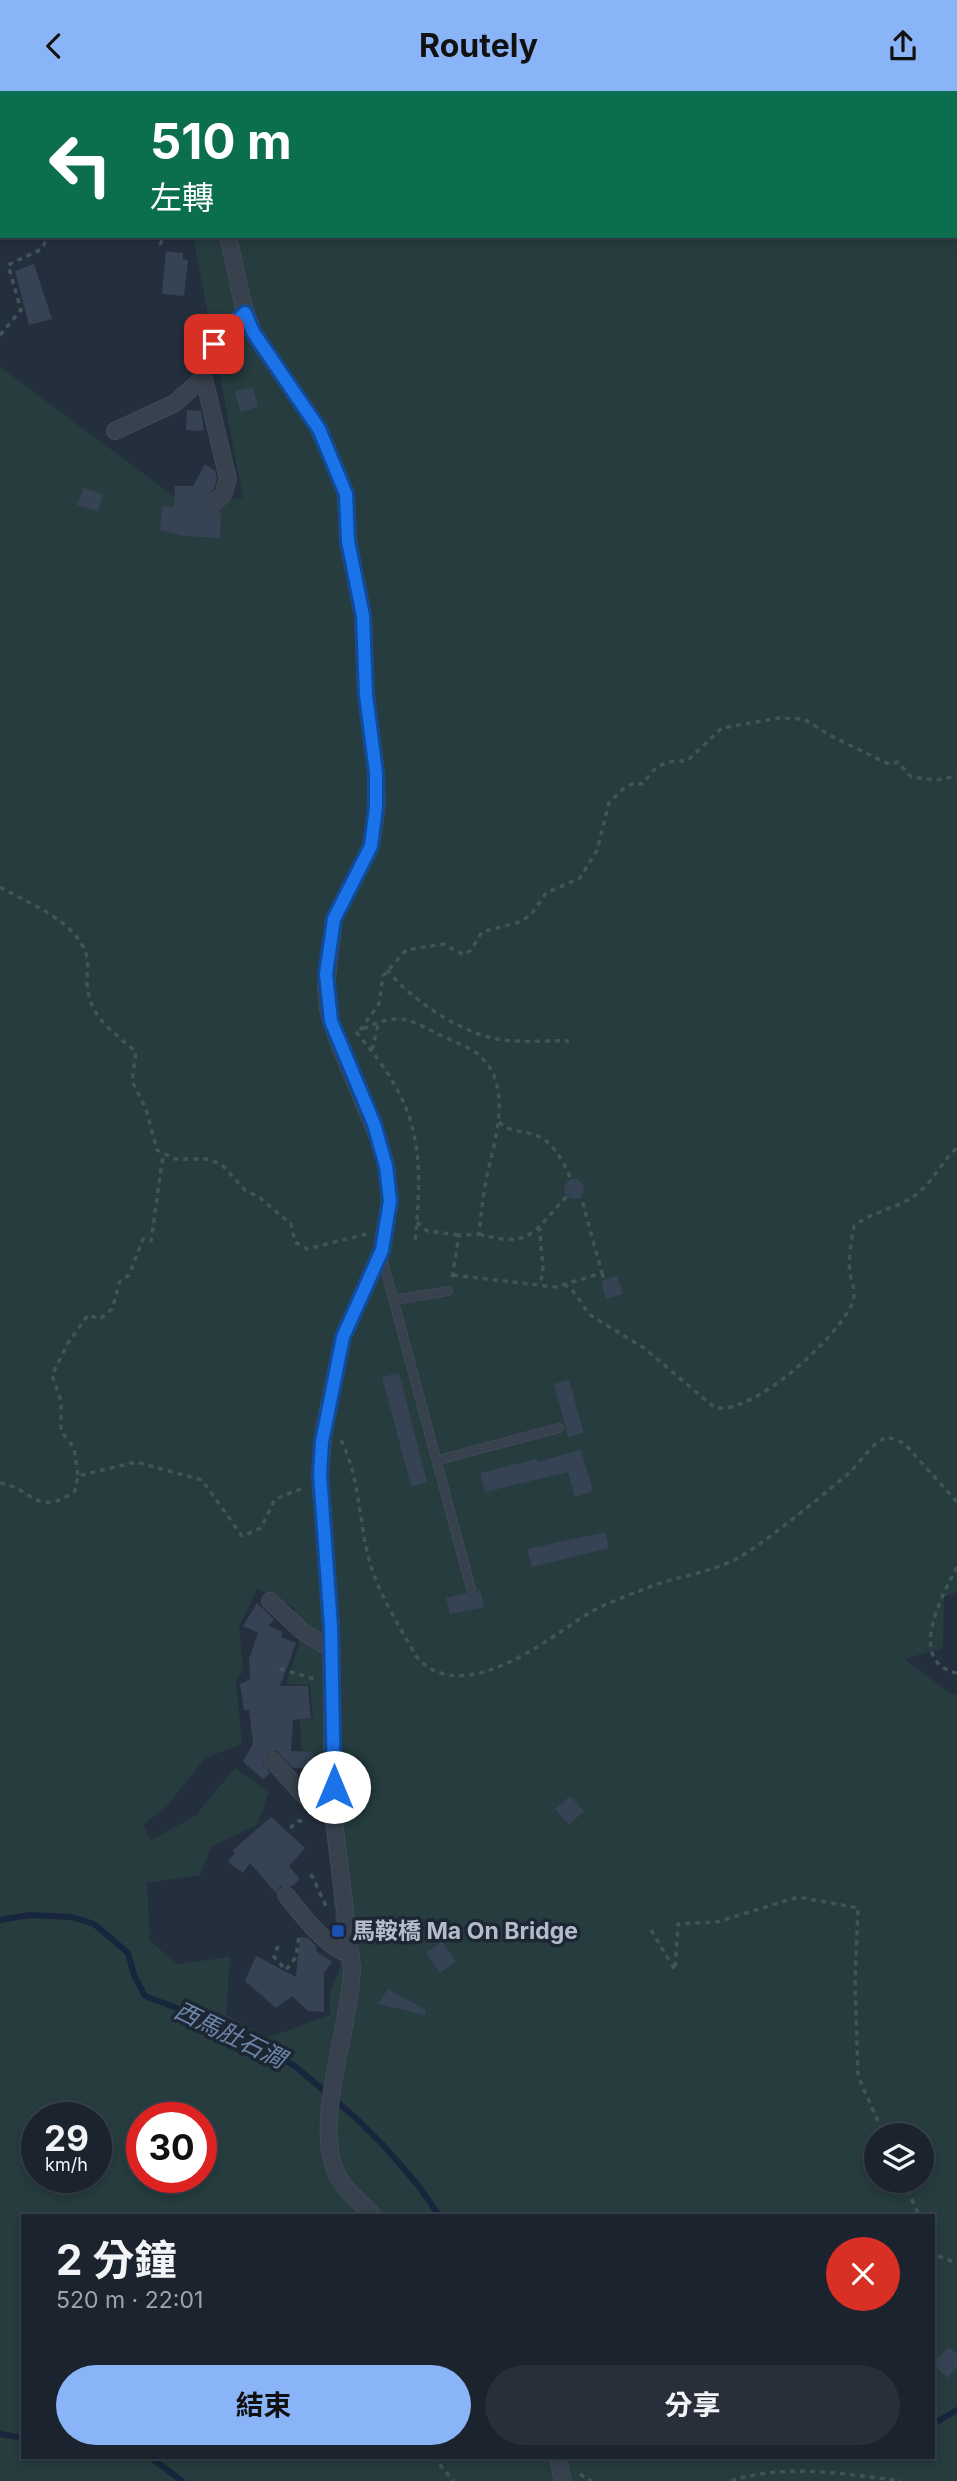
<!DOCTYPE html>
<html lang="zh-TW">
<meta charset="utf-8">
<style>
body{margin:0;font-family:Inter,"Noto Sans TC",sans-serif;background:#282f3a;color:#f1f3f6;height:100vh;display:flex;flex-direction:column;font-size:26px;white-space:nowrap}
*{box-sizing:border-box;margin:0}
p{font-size:23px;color:#a0a4aa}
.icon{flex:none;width:38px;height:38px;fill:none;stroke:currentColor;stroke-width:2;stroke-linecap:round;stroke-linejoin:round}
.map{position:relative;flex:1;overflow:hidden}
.sheet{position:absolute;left:21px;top:2123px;width:914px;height:245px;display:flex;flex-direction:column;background:#1b232e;border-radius:0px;box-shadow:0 4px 10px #0003,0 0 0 2px #39404a}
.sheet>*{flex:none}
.banner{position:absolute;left:0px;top:0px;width:957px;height:147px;box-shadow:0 4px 10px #0003,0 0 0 2px #39404a;background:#0b6e4f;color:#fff;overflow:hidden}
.buttons{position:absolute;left:864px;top:2032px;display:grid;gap:14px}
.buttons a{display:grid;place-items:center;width:70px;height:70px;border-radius:50%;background:#1b232e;box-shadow:0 4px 10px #0003,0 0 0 2px #39404a;font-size:35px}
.speed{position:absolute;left:21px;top:2011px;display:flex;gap:14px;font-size:35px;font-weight:700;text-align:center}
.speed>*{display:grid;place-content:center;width:91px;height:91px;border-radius:50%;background:#1b232e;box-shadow:0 4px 10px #0003,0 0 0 2px #39404a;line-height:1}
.speed small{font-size:18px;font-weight:400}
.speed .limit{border:10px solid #d22;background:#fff;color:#111}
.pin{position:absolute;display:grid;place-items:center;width:60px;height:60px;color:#fff;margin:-30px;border-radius:14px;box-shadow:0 4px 10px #0006}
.me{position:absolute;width:77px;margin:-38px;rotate:0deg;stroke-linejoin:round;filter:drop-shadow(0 0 5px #0008)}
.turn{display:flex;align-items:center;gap:24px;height:147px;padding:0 35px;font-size:32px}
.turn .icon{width:91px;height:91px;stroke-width:2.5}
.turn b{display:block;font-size:49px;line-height:60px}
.round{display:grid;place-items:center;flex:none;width:74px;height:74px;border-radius:37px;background:#282f3a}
.overview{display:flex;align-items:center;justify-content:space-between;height:119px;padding:0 35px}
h1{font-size:42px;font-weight:700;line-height:52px}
.action{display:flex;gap:14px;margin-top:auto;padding:14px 35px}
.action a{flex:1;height:80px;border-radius:42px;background:#8ab4f8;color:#111;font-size:28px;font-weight:700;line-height:80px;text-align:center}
.action a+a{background:#282f3a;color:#f1f3f6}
header{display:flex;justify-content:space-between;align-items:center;height:91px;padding:0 35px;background:#8ab4f8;color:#111;font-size:32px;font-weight:700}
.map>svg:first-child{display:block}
.green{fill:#263c3f;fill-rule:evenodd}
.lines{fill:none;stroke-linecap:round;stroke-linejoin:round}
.stream{stroke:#17263c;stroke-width:6}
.building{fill:#364354}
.service-casing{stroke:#414a57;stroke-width:10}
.minor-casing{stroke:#414a57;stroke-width:18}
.path{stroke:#3f5557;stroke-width:3.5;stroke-dasharray:5 5;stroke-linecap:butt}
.service{stroke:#38414e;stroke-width:8}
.minor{stroke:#38414e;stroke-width:16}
.route-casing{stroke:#114b97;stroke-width:18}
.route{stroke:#1a73e8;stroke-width:12}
.transit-dot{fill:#1a4fb4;stroke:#1d2633;stroke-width:2.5}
.labels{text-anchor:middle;stroke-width:7;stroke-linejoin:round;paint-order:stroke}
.poi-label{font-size:23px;font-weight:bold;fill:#b4bcc9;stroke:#1d2633;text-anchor:start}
.water-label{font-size:24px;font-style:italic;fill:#6d86a8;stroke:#1d2633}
</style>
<header><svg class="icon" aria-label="back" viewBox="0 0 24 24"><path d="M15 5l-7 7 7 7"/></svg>Routely<svg class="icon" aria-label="share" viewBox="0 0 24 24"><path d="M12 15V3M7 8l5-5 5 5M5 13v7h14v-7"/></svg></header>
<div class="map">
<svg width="957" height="2390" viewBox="0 0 957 2390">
<rect width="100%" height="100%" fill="#242f3e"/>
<path class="green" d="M152 0H957V1501L944 1506 943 1557 904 1568 952 1604 957 1602V2390H0V276L186 414 243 407 193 145H956V2ZM257 1497 295 1517 299 1553 286 1593 310 1594 313 1627 300 1629 303 1682 322 1684 340 1877 330 1902V1924L267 1947 226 1924 230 1866 177 1873 150 1850 147 1792 200 1784 211 1756 257 1734 269 1701 235 1677 195 1725 151 1749 143 1734 167 1715 205 1667 242 1653 236 1590 243 1580 239 1536ZM37 2026H96V2086H37ZM142 2026H201V2086H142ZM877 2044H922V2090H877ZM23 2124H933V2366H23Z"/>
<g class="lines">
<path class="stream" d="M0 1829 30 1824 72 1826 94 1833 128 1862 134 1884 145 1905 213 1931 295 1975 356 2027 384 2055 417 2093 439 2124
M933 2333 957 2319
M0 2343 23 2347
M150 2366 182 2390"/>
</g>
<path class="building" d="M166 160 183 162V168L188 169 184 205 162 203Z
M34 173 52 228 29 234 15 180Z
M253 296 258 316 240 321 235 300Z
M187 319 201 320 204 340 186 339Z
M205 373 215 380 217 388 214 398 203 409 202 415 209 423 221 420 220 447 184 445 160 439 162 415 174 416 175 395H193Z
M83 397 103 403 98 420 77 414Z
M564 1098a10 10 0 1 1 20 0a10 10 0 1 1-20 0Z
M617 1185 623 1203 606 1208 601 1190Z
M399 1282 427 1391 411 1395 382 1286Z
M569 1289 584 1342 568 1346 554 1293Z
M581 1359 593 1400 575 1406 568 1381 485 1401 480 1382 537 1368V1371Z
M605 1441 609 1457 532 1476 527 1458Z
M480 1499 484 1516 450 1523 446 1507 466 1502 472 1504Z
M257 1512 274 1528 269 1535 283 1541 281 1546 296 1552 280 1595H308L311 1627 293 1629 291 1660 313 1661V1678L293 1677 277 1660 267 1662 263 1672 270 1682 263 1688 243 1671 253 1652 249 1619H244L240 1593 250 1588 249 1568 258 1542 243 1535Z
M570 1705 584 1720 569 1734 555 1718Z
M271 1726 305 1757 289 1775 300 1788 292 1795H280L276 1802 250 1772 243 1782 228 1771 235 1761 232 1760Z
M300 1846 308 1847 316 1855V1860L332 1871 324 1882V1921L308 1920 292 1905 276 1917 245 1890 256 1865 296 1886Z
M442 1850 456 1870 440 1882 426 1862Z
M388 1898 426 1919 425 1924 378 1913Z
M949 2256 957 2263V2277L947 2287 933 2272Z"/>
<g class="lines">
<g class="service-casing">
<path id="service" d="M382 1166 471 1498
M394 1209 448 1200
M438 1369 559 1337"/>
</g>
<g class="minor-casing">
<path id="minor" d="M203 0V2
M146 1 147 2
M228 145 244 217 253 241 319 338 346 403 348 450 363 525 366 604 376 682 377 716 371 755 334 828 326 895 328 919 337 948 379 1049 386 1075 390 1110 382 1159 343 1246 324 1338 320 1383 331 1536 333 1722 352 1876C351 1934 314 2027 335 2079 342 2097 360 2111 373 2124
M115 340 175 312 203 287
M212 413 223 404 228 388 202 279 217 249 245 222
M270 1510 302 1540 332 1559
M273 1670 310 1711 335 1729
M286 1804C300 1821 328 1860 351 1863
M558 2366 563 2390"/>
</g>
<path class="path" d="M184 145 185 146
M160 154 164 145
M0 244 21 219 8 174 42 158 48 145
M0 796C26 811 64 825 81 852 92 870 86 877 87 893 90 928 113 940 136 961L132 990 146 1018 157 1059 175 1068H207L222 1074 245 1099 260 1107 291 1133 295 1151 307 1158 367 1143
M387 879C411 908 455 938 492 947 516 953 545 949 569 950
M363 938C399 922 404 926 438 943 451 950 470 955 481 966 515 998 492 1056 485 1095 482 1111 481 1127 479 1143L459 1144 452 1187
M360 939 379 913 383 885 406 859 443 853 464 864 471 859 482 841 519 831 531 824 546 802 580 787 597 759 609 712 623 698 634 692 643 693C655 674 665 669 687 670L722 637 779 627 804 628 831 645 876 667 889 673 898 671 911 686 936 689 957 685
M356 941C420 1015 424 1057 415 1152
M372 959 379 930
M499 1031C511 1043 528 1039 542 1047 555 1055 566 1075 571 1089
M417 1131 427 1140 459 1144
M538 1136 541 1140C538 1160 548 1174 539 1194
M479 1143C531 1158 533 1141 567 1105
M602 1182 604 1189
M453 1184 556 1196 602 1182 581 1106
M564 1193 573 1200 590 1224 644 1257 714 1316C749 1328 842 1244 853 1210 856 1200 852 1193 850 1183 848 1169 851 1150 854 1135 871 1121 894 1118 913 1106 932 1093 940 1072 957 1057
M341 1349C360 1387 358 1427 369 1468 378 1503 399 1534 416 1565 459 1617 542 1553 581 1527 600 1514 623 1507 644 1498 678 1484 717 1482 748 1461 783 1437 817 1409 849 1382 861 1371 871 1352 887 1346L904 1352 957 1411
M78 1384 74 1357 61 1340V1310L52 1284 68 1252 88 1224 100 1228 112 1218 120 1190 129 1184 143 1148 151 1150 163 1065
M0 1392C31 1396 37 1428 75 1400L78 1385 136 1371 202 1389 242 1445 261 1437 275 1408 303 1397
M957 1476C943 1503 905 1571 957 1582
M280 1578 315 1588
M290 1737 298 1730H306
M311 1783 326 1815
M651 1839 675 1879 678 1833 717 1831 798 1806 858 1817 855 1890 858 1985 884 2044
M278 1855 274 1866 286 1879 296 1866 299 1845
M903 2090 919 2124
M933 2157 936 2164 957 2172
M433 2366 454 2390
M580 2383 591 2390
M731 2390C786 2372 844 2383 901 2390"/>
<use href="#service" class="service"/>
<use href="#minor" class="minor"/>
</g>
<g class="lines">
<g class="route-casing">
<path id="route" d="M214 253 245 222 253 241 319 338 346 403 348 450 363 525 366 604 376 682V716L371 755 334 828 326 883 331 930 374 1033 386 1075 390 1110 382 1159 343 1246 322 1351 320 1383 331 1536 334 1696"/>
</g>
<use href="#route" class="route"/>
</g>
<rect class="transit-dot" x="331" y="1833" width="14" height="14" rx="3.5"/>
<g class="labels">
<g class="poi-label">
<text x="352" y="1848">馬鞍橋 Ma On Bridge</text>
</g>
<g class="water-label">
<text transform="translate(230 1944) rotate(26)" y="8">西馬肚石澗</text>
</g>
</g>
</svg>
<div class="buttons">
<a><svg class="icon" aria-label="layers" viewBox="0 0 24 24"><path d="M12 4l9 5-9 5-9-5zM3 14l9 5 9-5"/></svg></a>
</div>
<div class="speed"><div>29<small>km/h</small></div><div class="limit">30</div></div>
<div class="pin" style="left:214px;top:253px;background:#d93025"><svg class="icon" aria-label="arrive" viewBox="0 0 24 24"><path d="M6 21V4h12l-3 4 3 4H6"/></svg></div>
<svg class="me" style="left:334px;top:1696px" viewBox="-20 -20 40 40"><circle r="19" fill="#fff"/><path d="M0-13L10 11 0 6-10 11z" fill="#1a73e8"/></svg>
<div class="banner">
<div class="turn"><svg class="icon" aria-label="left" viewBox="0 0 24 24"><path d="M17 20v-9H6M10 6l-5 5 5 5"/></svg><div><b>510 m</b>左轉</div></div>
</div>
<section class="sheet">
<div class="overview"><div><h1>2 分鐘</h1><p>520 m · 22:01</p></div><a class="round" style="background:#d93025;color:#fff"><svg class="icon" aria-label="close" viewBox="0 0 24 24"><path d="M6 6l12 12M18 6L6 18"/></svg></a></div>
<div class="action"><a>結束</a><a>分享</a></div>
</section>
</div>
